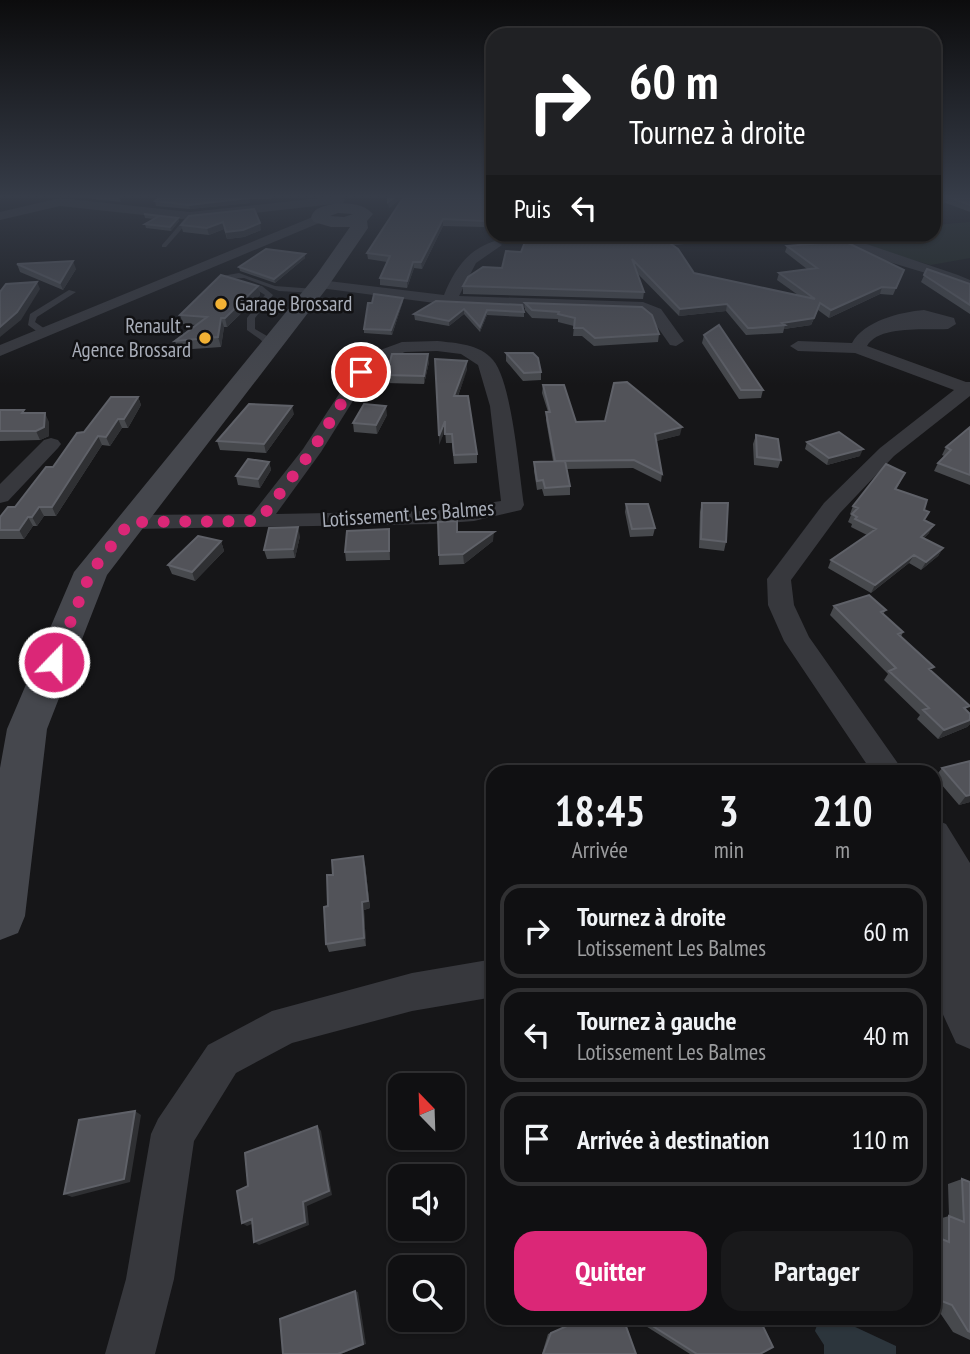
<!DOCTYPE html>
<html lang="fr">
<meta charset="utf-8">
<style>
body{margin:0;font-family:"PT Sans Narrow",sans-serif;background:#19191b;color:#f1f3f6;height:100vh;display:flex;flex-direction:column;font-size:26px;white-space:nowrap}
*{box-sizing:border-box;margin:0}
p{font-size:23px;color:#9c9d9f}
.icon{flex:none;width:38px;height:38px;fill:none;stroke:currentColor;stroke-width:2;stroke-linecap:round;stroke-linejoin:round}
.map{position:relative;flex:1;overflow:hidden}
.sheet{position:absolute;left:486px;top:765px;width:455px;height:560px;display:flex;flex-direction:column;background:#101012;border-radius:21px;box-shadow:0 2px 5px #0004,0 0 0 2px #303032}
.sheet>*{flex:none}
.banner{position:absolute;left:486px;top:28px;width:455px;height:214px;border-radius:21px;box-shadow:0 2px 5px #0004,0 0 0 2px #303032;background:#202124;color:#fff;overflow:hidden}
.needle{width:46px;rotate:337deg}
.controls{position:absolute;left:388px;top:1073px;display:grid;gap:14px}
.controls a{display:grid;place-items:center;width:77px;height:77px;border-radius:14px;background:#101012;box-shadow:0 2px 5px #0004,0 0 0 2px #303032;font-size:35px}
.pin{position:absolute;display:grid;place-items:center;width:60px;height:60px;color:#fff;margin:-30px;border:4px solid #fff;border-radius:50%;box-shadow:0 2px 7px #0007}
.me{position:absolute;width:77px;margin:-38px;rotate:22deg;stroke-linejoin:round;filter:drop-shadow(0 0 5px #0008)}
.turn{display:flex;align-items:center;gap:24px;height:147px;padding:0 28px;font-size:32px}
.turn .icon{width:91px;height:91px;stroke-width:2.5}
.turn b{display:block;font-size:49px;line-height:60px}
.then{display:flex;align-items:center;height:66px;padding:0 28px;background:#0003;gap:14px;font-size:26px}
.eta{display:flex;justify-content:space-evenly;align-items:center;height:119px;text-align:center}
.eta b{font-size:42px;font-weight:700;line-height:49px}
.cta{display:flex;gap:14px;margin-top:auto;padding:14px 28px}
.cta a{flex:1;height:80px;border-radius:21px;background:#db2777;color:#fff;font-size:28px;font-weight:700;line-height:80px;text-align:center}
.cta a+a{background:#19191b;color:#f1f3f6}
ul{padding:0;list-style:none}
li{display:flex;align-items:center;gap:21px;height:94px;margin:0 14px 10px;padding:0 14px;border:4px solid #303032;border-radius:21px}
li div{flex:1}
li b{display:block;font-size:26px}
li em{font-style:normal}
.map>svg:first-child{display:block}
.green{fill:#1e261f}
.water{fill:#2c353c}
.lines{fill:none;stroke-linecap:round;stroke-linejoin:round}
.service{fill:#37383d;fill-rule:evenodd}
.minor{fill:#37383d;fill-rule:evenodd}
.secondary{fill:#45474d;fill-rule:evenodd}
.wall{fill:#47494d}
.shaded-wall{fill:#2f3033}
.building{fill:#525359;stroke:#5f6168;stroke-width:2}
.route{stroke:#db2777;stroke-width:12;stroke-dasharray:0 21.6}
.poi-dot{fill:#f2b134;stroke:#111113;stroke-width:2.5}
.labels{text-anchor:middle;stroke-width:5;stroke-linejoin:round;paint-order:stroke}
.far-poi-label{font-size:21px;fill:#a8adb8;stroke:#111113;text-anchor:start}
.far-street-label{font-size:21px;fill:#a8adb8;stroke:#111113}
</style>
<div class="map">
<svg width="970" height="1354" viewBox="0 0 970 1354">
<rect width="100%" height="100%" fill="#161618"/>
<path class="green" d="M970 222V258L931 265 869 248 835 235 934 234 935 225Z"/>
<path class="water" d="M826 1318H836L896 1346V1354H824V1345L815 1331 818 1322 826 1321Z"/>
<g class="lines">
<path class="service" d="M188 215 193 216 166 247H162V245Z
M758 234H781L778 236Z
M239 273 275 286 315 289 319 291 315 293 279 291 244 278 229 279 262 286 273 295 255 318V329L267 336 274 347 273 349H267L261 340 247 330V318L265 295 257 290 221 281 222 276Z
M69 290 76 292 37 317 35 322 45 329V333H39L28 325 30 314Z"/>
<path class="minor" d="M339 196 345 200 343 203 190 220 60 206 0 220V212L60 198 190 212Z
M320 214 326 218 324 221 0 356V345Z
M819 234H837L958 275 970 280V290L929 274 856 252Z
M495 241 502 245 476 263 459 296 643 302 661 309 684 341 676 346 670 345 649 315 641 312 450 305 320 288 313 284 320 280 444 295C454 270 468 249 495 241Z
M924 310 954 318 956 324 948 329C926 330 878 325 867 346L966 382H970V396L894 456 840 513 791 580 794 605 809 637 904 772H872L784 641 768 605 767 579 824 503 880 448 954 390 855 353 798 351 790 346 798 341 852 343C864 321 900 312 924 310Z
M437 341C456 343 480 344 493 360 512 382 519 473 524 505L521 510 474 521 434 524 130 529 122 527 119 522 122 517 130 515 252 514 303 449 364 356 402 342ZM437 351 461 354 478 365 490 406 501 501 434 511 276 514 321 452 376 364 405 352Z
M51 438 58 440 61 444 58 448 8 501 0 503V484L44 440Z
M934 819 946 824 970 863V1049L956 1043 940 1008 941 877 934 866Z
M494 959V997L412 1011 292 1043 236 1073 194 1141 174 1279 155 1354H105L126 1279 151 1134 158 1119 208 1045 272 1011 412 973Z"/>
<path class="secondary" d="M337 203C351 204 363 203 373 214L367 221 368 228 327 288 107 575 47 729 25 916 18 933 0 940V768L7 729 74 572 317 274 350 227H331L314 222 311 218C314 206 326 206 337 203ZM338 213 352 214H353L344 217 330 216Z"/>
</g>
<path class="wall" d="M50 195H118L119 196 121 202 60 195 52 197Z
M163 195H274L270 199H249L250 203 190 209 156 206 155 201Z
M388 195H494L493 219H486L484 227 443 226 422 269 414 268 407 288 380 285V278L387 262 368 259 367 253 405 195 389 208Z
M934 195H970V212L946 203 934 204Z
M144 214 178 218 179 221 171 231 146 228 145 224 154 219 145 218Z
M181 225 261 230 244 237 227 239 224 229 209 235 183 232Z
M744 239 672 245 694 273 798 295 777 280 779 273 807 269 785 252 787 246 904 270 893 295 880 294 829 318 818 310 811 325 784 329 783 333 746 335 726 311 679 316 636 272 644 292 643 299 463 294V286L502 268 521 252Z
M305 254V258L275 283 240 271 239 267Z
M17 264 76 269 63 290 20 272Z
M927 269 970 284V314L921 282Z
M258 286 260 295 227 327H224L221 347 178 350 175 341 196 325 183 324 180 315Z
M403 298V301L392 335 364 333V329Z
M436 301 524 312V317L487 315 480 332 464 314 449 326 415 320 414 314Z
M525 303 659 334 658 342 594 346 582 336H573L574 326 558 322V319L532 318 525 310Z
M704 335 763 390 761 398 739 399 702 343Z
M506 353 541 372V380L523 381 506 361Z
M429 362 424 384 386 383V375Z
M467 370 458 396 477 454V463L454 464 452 443H446L445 430 439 445Z
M543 385 576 422 680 435 656 441 662 474 661 482 633 468 567 469 570 486V495L544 496 542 489 537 490 534 471V462L553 461 546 420V412H548L542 393Z
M138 397 141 405 128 428H122L110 446 102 445 56 516H44L37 526H33L24 539H0V517L15 507 84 432Z
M0 410 26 413 49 422V436L40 440 0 441Z
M294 414 266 453 220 450 217 441Z
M387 415 377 434 354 432 353 423Z
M970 427V485L934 471 938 463 944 456 942 455 946 447Z
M756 435 781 460 778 468 754 465 753 444Z
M807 442 860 456 827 465 805 449Z
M269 462 271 470 260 488 238 485 236 476Z
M901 481 896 490 924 510V521L929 533 924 538 943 548 938 556 921 570 909 563 871 593 828 568 831 560 867 535 851 527 852 524 848 522 851 515 850 514 853 506Z
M702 503 726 542 724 551 699 548 700 512Z
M626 504 655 528 653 536 630 537 625 512Z
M438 522 457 532 493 541 464 564 439 565Z
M389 529 390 560 346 561 345 552Z
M300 536 295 558 267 559 264 550Z
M221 541 224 551 195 581 172 574 168 565Z
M834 606 886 610 883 614 903 632 901 637 970 714V724L967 727 938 739 917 719 920 715 884 680 888 674 830 615Z
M942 768 970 802 959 805 935 777Z
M365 864 370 908 364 910 366 946 329 952 326 944 328 906 333 875Z
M962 1179 970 1182V1340L953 1332 936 1307 934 1306 935 1220 949 1216 948 1184Z
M585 1318 636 1354H542L548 1334Z
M633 1318H759L760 1354H690Z"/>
<path class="shaded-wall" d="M397 195H405L389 208 388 202Z
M949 197 946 203 934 204V198Z
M249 198 250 203 190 209 189 205Z
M178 218 179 221 171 231 170 227Z
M443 219V226L422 269 421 262Z
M223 222 224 229 209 235 207 228Z
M260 223 261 230 244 237 227 239 226 232Z
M720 234H745L744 239 663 245 664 239Z
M305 254V258L275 283 274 279Z
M73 261 76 269 63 290 60 283Z
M413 262 414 268 407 288V281Z
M37 282 40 289 21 320 0 337V327Z
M258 286 260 295 227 327 225 318Z
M882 287 880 294 829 318 831 310Z
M403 298V301L392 335 391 330Z
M820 303 811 325 784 329 785 325 782 323Z
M727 304 726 311 679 316 680 309Z
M464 309V314L449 326V321Z
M487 310V315L480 332V327Z
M221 318 224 327 221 347 218 337Z
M428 354 429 362 424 384V376Z
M467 361V370L454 405V396Z
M138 397 141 405 128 428 124 419Z
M292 406 294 414 266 453 264 444Z
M386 406 387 415 377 434 376 425Z
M45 413 49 422V436L40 440 36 431Z
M118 419 122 428 110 446 106 437Z
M445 421V430L439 445V436Z
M682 427 680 435 653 442 655 434Z
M98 436 102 445 56 516 52 507Z
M863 449 860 456 827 465 829 458Z
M269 462 271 470 260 488 258 479Z
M39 507 44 516 37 526 32 517Z
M28 517 33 526 24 539 19 530Z
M934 525 929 533 916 545 921 537Z
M298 527 300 536 295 558 293 549Z
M494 532 493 541 464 564 463 554Z
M221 541 224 551 195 581 192 572Z
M943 548 938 556 921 570 926 562Z
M914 555 909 563 871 593 875 585Z
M970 720V724L967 727 938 739 944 730Z
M970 795V802L959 805 966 796Z
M363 856 365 864 370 908 364 910 366 946 364 938 362 902Z
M135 1111 141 1115 130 1182 72 1197 64 1194Z
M317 1126 321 1131 332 1195 307 1206 309 1225 259 1245 254 1242 303 1202Z
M252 1219 257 1222 247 1226 242 1223Z
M355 1291 358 1292 366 1344 341 1354H338Z"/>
<path class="building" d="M163 195H247L249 198 189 205 155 201Z
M388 195H397L388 202Z
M405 195H494V210L493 213H486L484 221 443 219 421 262H413L407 281 380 278 390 256 367 253Z
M934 195H970V205L949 197 934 198Z
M254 209 260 223 243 230 226 232 223 222 207 228 181 225 189 216Z
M144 214 178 218 170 227 145 224 159 216Z
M528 234H720L664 239 678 249 694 273 815 299 779 273 817 268 787 246 844 241 904 270 896 288 882 287 831 310 820 303 814 318 782 323 785 325 753 328H748L727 304 680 309 632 259 644 292 463 286 468 277 483 267 502 268 506 251 521 252Z
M266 249 305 254 274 279 239 267Z
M73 261 60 283 17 264Z
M927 269 970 284V305L924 275Z
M221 275 258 286 225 318H221L218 337 175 341 207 317 180 315Z
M37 282 17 312 0 327V292L6 284Z
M374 294 403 298 391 330 364 329 368 303H372Z
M436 301 522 305 524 312 487 310 480 327 464 309 449 321 414 314Z
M525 303 642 307 652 315 659 334 595 338 583 328H574L575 318 558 314 559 312 532 310Z
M719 325 763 390H741L704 335Z
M506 353H533L538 358 541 372 524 373Z
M392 354H428L424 376 386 375Z
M435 359 467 361 454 396H468L477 454 454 455 452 434H445V421L439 436Z
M627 382 682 427 655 434 662 474 634 460 555 461 546 412H550L543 385H564L576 422 605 421 614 383Z
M111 397H138L124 419H118L106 437 98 436 52 507H39L32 517H28L19 530H0V517L8 507H15L46 467H53L77 433 84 432Z
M249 404 292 406 264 444 217 441Z
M364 404 386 406 376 425 353 423Z
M0 410H24L22 413H45L44 427 36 431H0Z
M970 427V475L938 463 951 450 946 447Z
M839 432 863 449 829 458 807 442Z
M756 435 778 439 781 460 757 457Z
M248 459 269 462 258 479 236 476Z
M565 461 570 486 545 488 543 480 537 481 534 462Z
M886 464 905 473 895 489 927 500 924 510 929 512 924 520 934 525 921 537 943 548 926 562 914 555 875 585 831 560 876 529 855 519 857 517 852 514 858 508 853 506Z
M702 503H728L726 542 701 539Z
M626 504H648L655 528 632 529Z
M457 521V532H494L463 554 439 555 438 522Z
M298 527 293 549 264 550 269 528Z
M389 529V551L345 552 347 531Z
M198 536 221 541 192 572 168 565Z
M869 595 886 610 881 612 903 632 898 634 934 667 929 669 970 706 964 708 970 714V720L944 730 923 710 929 708 889 671 896 668 834 606Z
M970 761V795L966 796 942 768Z
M363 856 368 901 362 902 364 938 326 944 324 907 328 906 327 875H333L332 860Z
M934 962 940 969 934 971Z
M135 1111 124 1179 64 1194 79 1120Z
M317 1126 329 1191 303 1202 305 1222 254 1242 252 1219 242 1223 237 1191 248 1186 245 1153Z
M962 1179 970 1182V1332L968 1331 952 1305 934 1298V1236L949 1242V1216L964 1222Z
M355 1291 363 1344 338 1354H283L280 1319Z
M585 1318H623L636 1354H543L551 1333Z
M640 1318H759L773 1347 760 1354H697Z"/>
<linearGradient id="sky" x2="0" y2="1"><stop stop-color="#0c0c0d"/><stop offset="0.51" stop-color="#363c48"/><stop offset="1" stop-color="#363c48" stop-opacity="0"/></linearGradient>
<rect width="970" height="385" fill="url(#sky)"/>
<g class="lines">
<path class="route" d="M54 662 91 572 130 522 259 521 311 452 361 372"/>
</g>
<g class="poi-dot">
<circle cx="221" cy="304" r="7"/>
<circle cx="205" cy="338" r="7"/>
</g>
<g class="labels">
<g class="far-poi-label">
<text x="235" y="311">Garage Brossard</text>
<text x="191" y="333" text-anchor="end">Renault -<tspan x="191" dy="24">Agence Brossard</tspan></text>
</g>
<g class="far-street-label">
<text transform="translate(408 514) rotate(-4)" y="7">Lotissement Les Balmes</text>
</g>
</g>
</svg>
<div class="controls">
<a><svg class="needle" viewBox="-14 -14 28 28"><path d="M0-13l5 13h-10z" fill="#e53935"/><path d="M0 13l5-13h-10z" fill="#9c9d9f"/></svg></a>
<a><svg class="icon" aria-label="sound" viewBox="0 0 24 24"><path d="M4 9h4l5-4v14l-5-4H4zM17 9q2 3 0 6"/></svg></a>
<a><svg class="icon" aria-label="search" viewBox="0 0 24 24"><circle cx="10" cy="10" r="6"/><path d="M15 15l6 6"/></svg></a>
</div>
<div class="pin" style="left:361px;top:372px;background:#d93025"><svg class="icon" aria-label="arrive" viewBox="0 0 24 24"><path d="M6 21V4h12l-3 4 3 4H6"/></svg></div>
<svg class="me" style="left:54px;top:662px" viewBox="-20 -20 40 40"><circle r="17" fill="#db2777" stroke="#fff" stroke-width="3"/><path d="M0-11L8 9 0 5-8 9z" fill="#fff"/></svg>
<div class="banner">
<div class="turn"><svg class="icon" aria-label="right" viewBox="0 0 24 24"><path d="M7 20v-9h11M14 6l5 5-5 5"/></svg><div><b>60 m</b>Tournez à droite</div></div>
<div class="then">Puis<svg class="icon" aria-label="left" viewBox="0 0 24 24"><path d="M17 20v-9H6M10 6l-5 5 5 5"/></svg></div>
</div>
<section class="sheet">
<div class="eta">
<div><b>18:45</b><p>Arrivée</p></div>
<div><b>3</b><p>min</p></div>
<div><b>210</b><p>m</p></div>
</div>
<ul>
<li><svg class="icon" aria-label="right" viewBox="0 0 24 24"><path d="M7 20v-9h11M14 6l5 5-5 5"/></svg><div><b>Tournez à droite</b><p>Lotissement Les Balmes</p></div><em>60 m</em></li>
<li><svg class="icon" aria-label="left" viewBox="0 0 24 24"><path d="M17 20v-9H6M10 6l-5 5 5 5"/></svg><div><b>Tournez à gauche</b><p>Lotissement Les Balmes</p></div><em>40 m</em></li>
<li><svg class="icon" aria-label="arrive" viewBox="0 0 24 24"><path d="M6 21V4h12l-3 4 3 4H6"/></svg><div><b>Arrivée à destination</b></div><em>110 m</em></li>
</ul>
<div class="cta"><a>Quitter</a><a>Partager</a></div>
</section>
</div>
